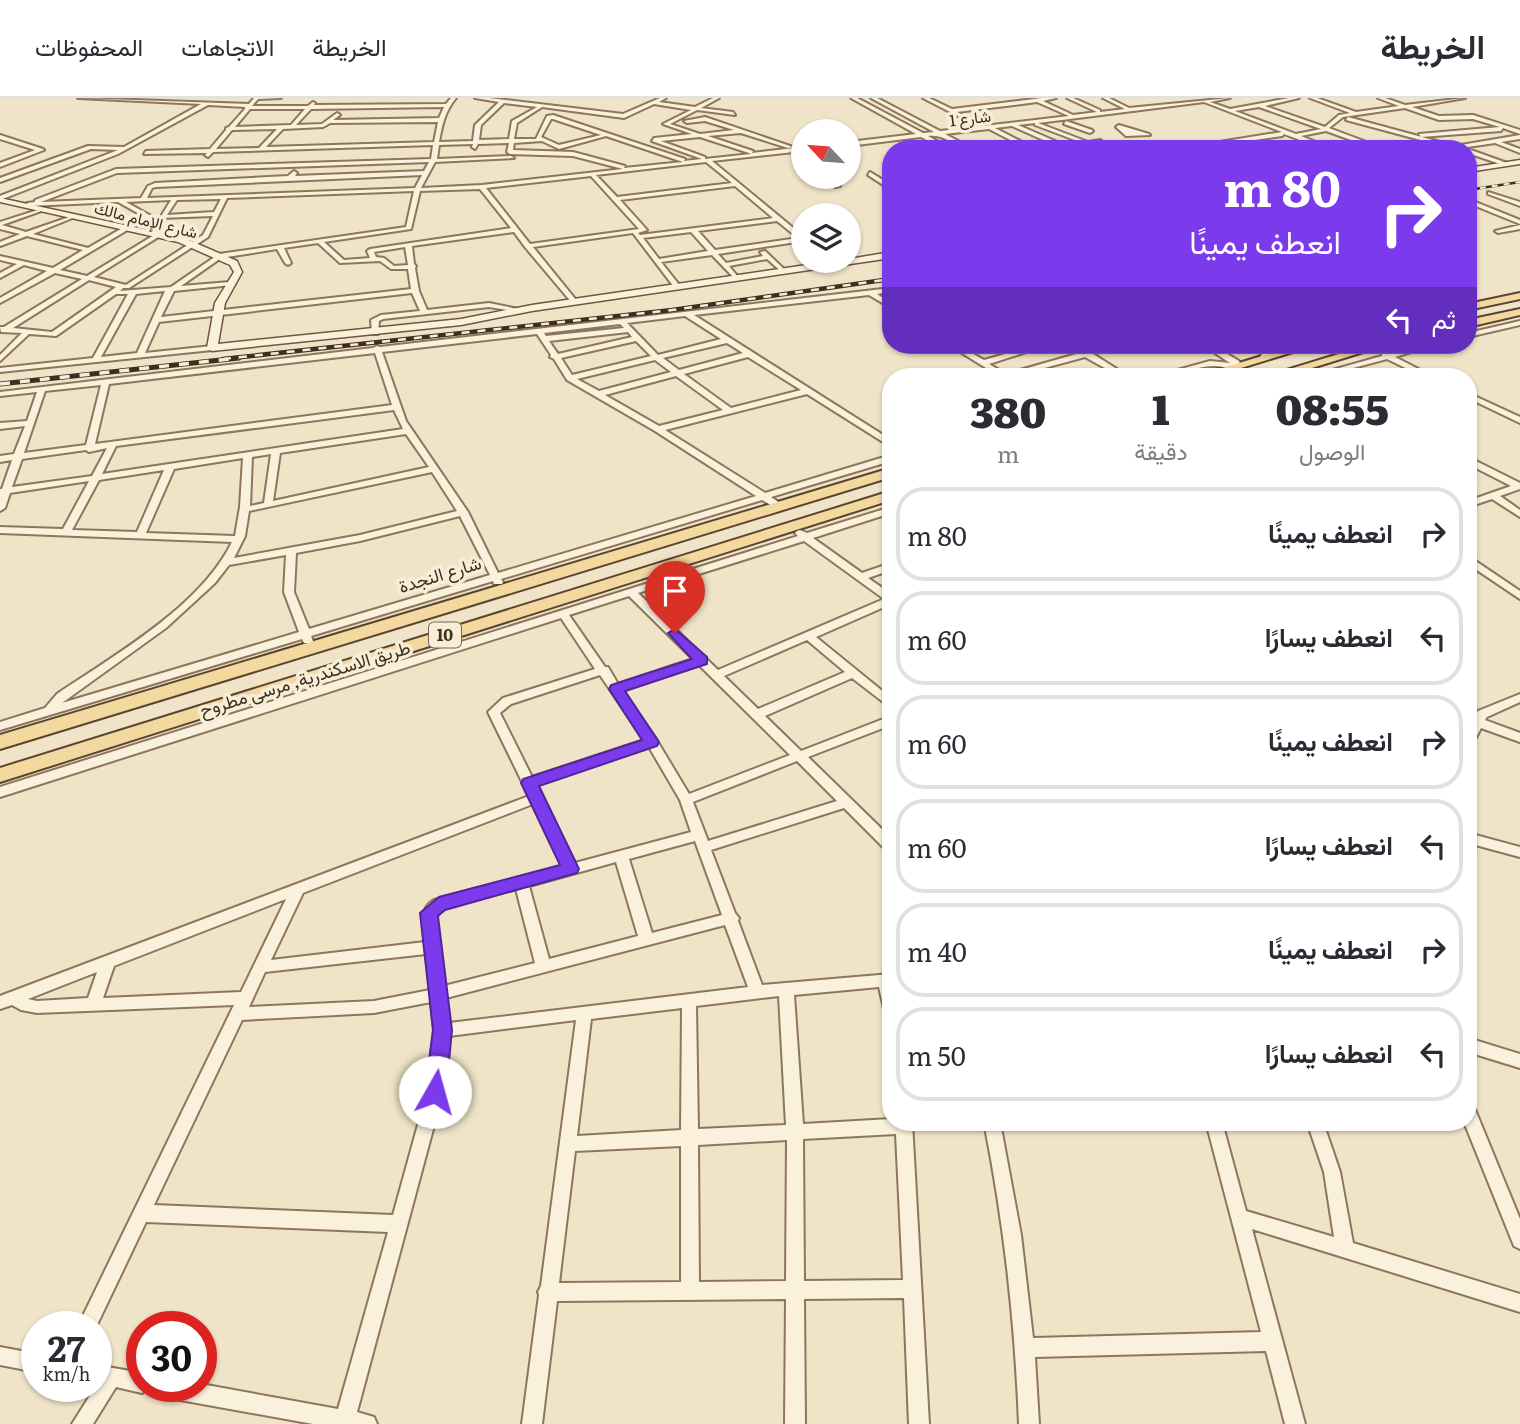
<!DOCTYPE html>
<html lang="ar">
<meta charset="utf-8">
<style>
body{margin:0;font-family:Literata,Vazirmatn,serif;background:#f2f2f3;color:#2b2b33;direction:rtl;height:100vh;display:flex;flex-direction:column;font-size:26px;white-space:nowrap}
*{box-sizing:border-box;margin:0}
p{font-size:23px;color:#7c7c81}
.icon{flex:none;width:38px;height:38px;fill:none;stroke:currentColor;stroke-width:2;stroke-linecap:round;stroke-linejoin:round}
.map{position:relative;flex:1;overflow:hidden;direction:ltr}
.side{position:absolute;left:882px;top:270px;width:595px;height:763px;display:flex;flex-direction:column;background:#fff;border-radius:28px;box-shadow:0 2px 5px #0004;direction:rtl}
.side>*{flex:none}
.banner{position:absolute;left:882px;top:42px;width:595px;height:214px;border-radius:28px;box-shadow:0 2px 5px #0004;direction:rtl;background:#7c3aed;color:#fff;overflow:hidden}
.needle{width:46px;rotate:296deg}
.buttons{position:absolute;left:791px;top:21px;display:grid;gap:14px}
.buttons a{display:grid;place-items:center;width:70px;height:70px;border-radius:50%;background:#fff;box-shadow:0 2px 5px #0004;font-size:35px}
.speed{position:absolute;left:21px;top:1213px;display:flex;gap:14px;font-size:35px;font-weight:700;text-align:center}
.speed>*{display:grid;place-content:center;width:91px;height:91px;border-radius:50%;background:#fff;box-shadow:0 2px 5px #0004;line-height:1}
.speed small{font-size:18px;font-weight:400}
.speed .limit{border:10px solid #d22;background:#fff;color:#111}
.pin{position:absolute;display:grid;place-items:center;width:60px;height:60px;color:#fff;margin:-72px -30px;border-radius:50% 50% 50% 0;rotate:-45deg;box-shadow:0 0 7px #0007}
.pin .icon{rotate:45deg}
.me{position:absolute;width:77px;margin:-38px;rotate:7deg;stroke-linejoin:round;filter:drop-shadow(0 0 5px #0008)}
.turn{display:flex;align-items:center;gap:24px;height:147px;padding:0 21px;font-size:32px}
.turn .icon{width:91px;height:91px;stroke-width:2.5}
.turn b{display:block;font-size:49px;line-height:60px}
.then{display:flex;align-items:center;height:66px;padding:0 21px;background:#0003;gap:14px;font-size:26px}
.eta{display:flex;justify-content:space-evenly;align-items:center;height:119px;text-align:center}
.eta b{font-size:42px;font-weight:800;line-height:49px}
ul{padding:0;list-style:none}
li{display:flex;align-items:center;gap:21px;height:94px;margin:0 14px 10px;padding:0 7px;border:4px solid #e1e1e2;border-radius:28px}
li div{flex:1}
li b{display:block;font-size:26px}
li em{font-style:normal}
header{display:flex;align-items:center;gap:42px;box-sizing:border-box;height:98px;padding:0 35px;background:#fff;border-bottom:2px solid #e1e1e2}
header strong{font-size:33px}
nav{display:flex;gap:38px;margin-inline-start:auto;font-size:24px}
.map>svg:first-child{display:block}
.lines{fill:none;stroke-linecap:round;stroke-linejoin:round}
.street-casing{stroke:#8d765c;stroke-width:4}
.secondary-casing{stroke:#6f573f;stroke-width:3}
.primary-casing{stroke:#5b4430;stroke-width:4}
.street{fill:#faf1dc;fill-rule:evenodd}
.secondary{fill:#faf1dc;fill-rule:evenodd}
.primary{fill:#f3d9a0;fill-rule:evenodd}
.rail-far2-casing{stroke:#3d2e20;stroke-width:2.5}
.rail-far1-casing{stroke:#3d2e20;stroke-width:4.5}
.rail-casing{stroke:#3d2e20;stroke-width:5}
.rail-far2{stroke:#f7eed8;stroke-width:2;stroke-dasharray:6;stroke-linecap:butt}
.rail-far1{stroke:#f7eed8;stroke-width:2.5;stroke-dasharray:8;stroke-linecap:butt}
.rail{stroke:#f7eed8;stroke-width:3.5;stroke-dasharray:10;stroke-linecap:butt}
.route{fill:#7c3aed;stroke:#51269a;stroke-width:2}
.labels{text-anchor:middle;stroke-width:7;stroke-linejoin:round;paint-order:stroke}
.far-street-label{font-size:16px;fill:#3d2e20;stroke:#f7eed8}
.shield{fill:#f7eed8;stroke:#756857;stroke-width:2}
.shield-label{font-size:16px;font-weight:bold;fill:#3d2e20}
.street-label{font-size:18px;fill:#3d2e20;stroke:#f7eed8}
</style>
<header>
<strong>الخريطة</strong>
<nav><a>الخريطة</a><a>الاتجاهات</a><a>المحفوظات</a></nav>
</header>
<div class="map">
<svg width="1520" height="1326" viewBox="0 0 1520 1326">
<rect width="100%" height="100%" fill="#f0e4c8"/>
<g class="lines">
<g class="street-casing">
<path id="street" d="M78 0 249 6 254 0H281L258 1 252 8H308L313 4 315 5 314 7 446 6 451 0H456C445 13 442 27 439 44L473 43 475 27 499 4 475 0H489L623 16 660 0H666L659 4 695 9 713 0H719L701 10 733 14 735 17 697 12 670 26 700 36 734 32 705 23 687 25 684 23 705 19 793 49 788 50 741 35 708 38 753 53 752 55 803 49V53L712 63 803 138V143L718 156 726 165 763 158 760 154 765 153 785 172V174L783 175 767 161 729 168 739 180 736 182 712 157 661 164 680 188 676 190 674 189 633 135 533 149 576 202V206H573L525 149 514 134 412 148 414 166 416 168 415 170 419 193 427 212 489 205 523 212 519 214 489 209 383 221 379 223 378 236H372L371 222 381 217 420 213 412 195 159 224 145 255 212 248 216 250 212 252 0 274V270L93 260 128 196H116L56 238 29 236 0 263V257L22 235 1 234 0 229H4L82 181 55 175 0 205V200L47 173 24 167 0 180V175L17 166 0 162V158L53 170 83 152 27 138 0 148V144L20 136 0 131V124L44 110V112L2 127 26 134 75 117V119L33 136 88 150 143 118 118 104 29 108 27 105 35 104V102L116 71 431 61 433 47 213 54 208 59 205 57 207 55 144 56 146 53 210 51 226 32V30L229 29 245 11V9L208 7 118 56 0 102V98L118 52 91 51 0 84V80L88 48 124 49 201 6ZM504 5 537 9 512 23 509 41 479 42 481 27ZM654 6 691 12 663 26 692 36 654 40 652 43 702 61 684 63 685 61 553 17 547 18 536 41H514L517 25 542 9 624 20ZM444 9 439 20 333 22 340 17 337 15 322 26 296 27 311 11ZM250 11H305L291 27 235 29ZM551 21H553L601 37 559 47 541 39ZM438 24 434 44 266 49 283 31 323 29 330 25ZM277 31 259 50 216 51 232 32ZM606 38 683 64 624 70 625 68 573 54 513 52 514 45 542 43 559 51ZM700 39 749 55 751 56 705 61V59L661 43ZM509 45 507 54 510 56 573 58 623 71 482 87 421 90 435 64 514 60 511 58 437 61 439 47 473 46 472 49 475 51 478 46ZM429 64 424 73 295 78 297 75 294 73 288 78 155 85 148 88 141 100 41 104 117 75ZM706 64 732 85 617 99 596 77ZM422 77 415 90 147 100 152 90 156 89ZM591 78 639 131 530 146 486 90ZM735 88 773 120 640 137 638 135 647 132 620 102ZM480 91 511 130 370 151 367 153 370 160 344 162 324 144 411 131 420 93ZM414 93 406 129 219 156 171 189 120 193 123 190H129L208 139 227 100ZM221 101 214 114 167 117 177 102ZM171 102 160 120 213 118 203 137 126 187 94 179 160 138V136H156L87 178 60 172 151 118 126 104ZM777 123 798 140 715 152 698 133ZM691 134 708 153 659 161 643 140ZM318 145 340 165 380 163 391 171H408L411 191 161 219 174 193 232 187V185L230 184 181 188 221 160 277 151 285 165 288 167 291 165 284 150ZM405 149 408 167 394 168 384 160 376 159 374 154ZM89 182 116 189 52 234 13 230ZM165 193 137 255 101 259 136 196Z
M851 0H857L923 35 934 34 871 0H877L940 33 1069 18 1037 4 957 14 981 26 979 29 923 0H929L952 11 1042 0H1056L1043 3 1073 17 1097 14 1067 0H1073L1100 12V14L1125 11 1103 0H1109L1129 10 1230 0 1210 4 1230 11 1289 0H1299L1265 8 1325 29 1339 17 1350 15 1310 0H1317L1356 14 1399 8 1378 0H1385L1405 7 1465 0 1412 9 1439 18 1473 17 1520 32V36L1503 30 1501 33 1421 39 1419 36 1500 29 1473 21 1439 22 1405 10 1343 19 1329 30 1385 51H1376L1326 33 1301 38 1333 51H1324L1284 36 1282 38 1192 51H1176L1282 34 1204 4 1038 25 1088 44 1100 42 1103 44 1089 48 1061 50 1012 28 995 30 1024 45H1029L1028 47 1034 51 1022 49 1000 51 1018 46 989 31 945 36 973 51C954 51 948 36 928 38L951 51H943L921 39 849 48V44L916 36ZM1259 9 1321 31 1296 36 1235 13ZM1035 25V27L1080 44 1062 46 1018 27Z
M1348 19 1455 48 1520 37V41L1501 44 1520 51V55L1495 45 1454 51 1346 22Z
M1066 23 1092 32 1093 33 1090 35 1064 26Z
M1119 27 1149 36 1150 37 1126 38 1116 29Z
M0 37 43 51 44 52 0 69V65L35 52 0 41Z
M1468 51 1507 65 1508 66 1503 67 1468 55Z
M870 74 891 87V92L868 77Z
M823 79H829L840 88 835 89Z
M1488 94 1520 104V108L1488 96Z
M1468 101 1520 122V126L1468 105Z
M1520 127V131L1498 135 1495 133Z
M891 190V194L877 196 891 205V210L869 197 694 217 891 342V349L807 296 665 332 765 395 891 357V363L771 399 780 405V409H774L762 402 501 481 503 484 502 486H494L493 483 311 538 313 543 312 545H304L302 541 0 632V624L45 610 57 596C115 557 201 508 232 444L0 435V429L63 431 89 383 10 395 5 410 0 413V391H2L12 362 0 364V358L14 356 25 328 0 331V325L27 323 37 294 0 298V294L373 250 377 248 380 249ZM685 218 721 241 658 257 627 225ZM620 226 624 230 546 238 544 235ZM628 234 632 239 558 256 549 243ZM537 236 551 257 550 259 554 261 567 282 655 333 756 398 498 475 468 414 406 323 382 254ZM636 243 651 258 572 277 561 260ZM727 245 743 255 679 272 663 260ZM375 255 392 307 95 346 109 286ZM748 259 801 292 731 310 684 276ZM655 262 671 274 599 293 577 281ZM676 278 723 312 659 328 605 297ZM101 287 86 347 24 355 45 293ZM394 312 403 331 102 376 116 348ZM406 336 429 369 273 403 280 355ZM107 350 92 378 12 389 22 361 86 352 89 354ZM271 356 264 405 250 408 252 359ZM243 360 240 409 235 438 146 435 174 371ZM164 372 137 434 72 432 99 382ZM432 374 457 413 360 437 234 460 245 438 249 413ZM460 418 490 477 309 531 294 494 296 455 360 443ZM286 457 284 494 299 534 62 605 166 530 215 485 229 467Z
M1520 223V227L1468 239V235Z
M949 247H958L962 249 984 247 968 253 984 262 1037 247H1048L989 266 1006 276 1080 255 1067 247H1076L1087 253 1110 247H1122L1093 256 1128 278H1119L1085 259 1015 278H999Z
M1203 247H1212L1239 263 1241 268C1232 272 1223 268 1213 268 1196 268 1180 278 1162 278L1163 276 1210 263 1230 265Z
M1269 247H1277L1266 262H1260L1259 260Z
M1422 247H1434L1395 259 1432 278H1422L1387 261 1323 278H1311L1382 258V255L1389 256Z
M1468 295 1520 319V325L1468 300Z
M1468 359 1520 385V391L1500 398 1520 412V419L1492 401 1468 409V403L1511 388 1468 366Z
M891 409V415L813 440 862 475 891 465V472L868 480 891 496V506L816 539 891 600V610L852 580 765 618 801 653 891 618V627L808 659 891 740V753L886 752 844 710 711 752 735 815 739 820 738 823 762 887 891 876V920L886 919 879 889 794 897 803 1026 891 1021V1024H912L929 1326H909L904 1200 804 1201 805 1326H785L786 1201 557 1203 542 1326H522L539 1197 538 1194 541 1188 576 922 449 938 443 994 357 1314 374 1319 377 1326H313L158 1298 151 1295 149 1290 142 1295 116 1289 93 1326H72L96 1288V1267L142 1275V1288H201V1286L338 1311 388 1134 146 1124 96 1229 78 1228 234 907 37 915 21 912 12 907 0 911V898L529 698 488 614 503 600 595 571 561 520 0 699V689L798 438 795 435 797 433 800 432 807 435ZM804 443 884 501 718 572 638 495ZM629 498 693 561 618 586 608 569H605L569 517ZM807 542 845 574 758 611 724 578ZM699 567 790 657 689 696 656 641 622 593ZM600 577 644 642 532 679 500 615 511 606ZM649 649 680 702 691 734 575 765 536 687ZM797 663 837 703 708 743 693 704ZM533 706 563 768 434 802C418 812 423 827 425 844L271 862 303 795ZM695 743 722 817 652 835 629 761ZM616 764 638 838 549 861 529 788ZM516 791 535 865 444 888 436 819 437 814 443 810ZM286 801 241 894 103 900 114 868ZM725 827 748 889 449 925 446 900ZM426 856 430 892 374 903 249 909 265 874ZM97 874 88 900 37 903 28 901ZM779 898 786 1027 698 1031 696 908ZM431 904 434 932 427 994 393 1117 154 1107 242 922 374 915ZM682 910 681 1032 577 1038 591 921ZM896 1036 903 1182 804 1183 803 1041ZM787 1042 786 1183 699 1184 698 1047ZM681 1048V1184L559 1185 575 1053Z
M1468 458 1520 493V501L1468 466Z
M1520 596V604L1487 619 1485 622 1520 635V644L1481 630 1472 647 1468 648V632L1478 613Z
M1468 735 1520 749V759L1468 745Z
M1468 940 1520 956V970L1468 954Z
M1468 1007 1474 1009 1520 1121V1151L1514 1148 1464 1024H1468Z
M984 1024H1000L1021 1137 1033 1240 1261 1234 1206 1024H1222L1246 1113 1334 1139 1324 1074 1307 1024H1323L1340 1074 1353 1145 1520 1196V1214L1252 1131 1305 1326H1285L1266 1253 1035 1259 1039 1326H1019C1015 1224 1004 1124 984 1024Z
M0 1249 37 1256V1274L0 1267Z"/>
</g>
<g class="secondary-casing">
<path id="secondary" d="M1520 62V66L1468 74V70Z
M0 100 184 140 237 163 242 174 225 205 218 246 461 221 532 207 834 163H849V161L891 154V160L532 213 461 227 212 253 207 250 215 205 234 174 230 167 178 144 0 104Z"/>
</g>
<g class="primary-casing">
<path id="primary" d="M1520 195V201L1468 212V206Z
M1520 211V217L1468 229V222Z
M1298 247H1316L1215 278H1196Z
M1368 247H1386L1286 278H1267Z
M891 370V379L0 651V637Z
M891 393V402L0 684V670Z"/>
</g>
<use href="#street" class="street"/>
<use href="#secondary" class="secondary"/>
<use href="#primary" class="primary"/>
<g class="rail-far2-casing">
<path id="rail-far2" d="M1468 92 1520 84"/>
</g>
<g class="rail-far1-casing">
<path id="rail-far1" d="M223 261 672 212 891 181"/>
</g>
<g class="rail-casing">
<path id="rail" d="M0 286 239 260"/>
</g>
<use href="#rail-far2" class="rail-far2"/>
<use href="#rail-far1" class="rail-far1"/>
<use href="#rail" class="rail"/>
</g>
<path class="route" d="M675 531 707 559V566L625 593 659 644 657 648 539 688 579 771 577 775 445 812 438 818 452 932 446 994 443 1000 435 1003 428 1000 425 994 433 932 420 815 439 799 560 767 521 685 523 681 642 642 609 591 611 587 692 561 668 535Z"/>
<g class="labels">
<g class="far-street-label">
<text transform="translate(970 20) rotate(-7)" y="6">شارع 1</text>
<text transform="translate(146 122) rotate(14)" y="6">شارع الإمام مالك</text>
</g>
<rect class="shield" x="429" y="524.5" width="32" height="25" rx="5"/>
<g class="shield-label">
<text x="445" y="543">10</text>
</g>
<g class="street-label">
<text transform="translate(440 477) rotate(-17)" y="6">شارع النجدة</text>
<text transform="translate(305 581) rotate(-17)" y="6">طريق الاسكندرية, مرسى مطروح</text>
</g>
</g>
</svg>
<div class="buttons">
<a><svg class="needle" viewBox="-14 -14 28 28"><path d="M0-13l5 13h-10z" fill="#e53935"/><path d="M0 13l5-13h-10z" fill="#7c7c81"/></svg></a>
<a><svg class="icon" aria-label="layers" viewBox="0 0 24 24"><path d="M12 4l9 5-9 5-9-5zM3 14l9 5 9-5"/></svg></a>
</div>
<div class="speed"><div>27<small>km/h</small></div><div class="limit">30</div></div>
<div class="pin" style="left:675px;top:535px;background:#d93025"><svg class="icon" aria-label="arrive" viewBox="0 0 24 24"><path d="M6 21V4h12l-3 4 3 4H6"/></svg></div>
<svg class="me" style="left:435px;top:994px" viewBox="-20 -20 40 40"><circle r="19" fill="#fff"/><path d="M0-13L10 11 0 6-10 11z" fill="#7c3aed"/></svg>
<div class="banner">
<div class="turn"><svg class="icon" aria-label="right" viewBox="0 0 24 24"><path d="M7 20v-9h11M14 6l5 5-5 5"/></svg><div><b>80 m</b>انعطف يمينًا</div></div>
<div class="then">ثم<svg class="icon" aria-label="left" viewBox="0 0 24 24"><path d="M17 20v-9H6M10 6l-5 5 5 5"/></svg></div>
</div>
<section class="side">
<div class="eta">
<div><b>08:55</b><p>الوصول</p></div>
<div><b>1</b><p>دقيقة</p></div>
<div><b>380</b><p>m</p></div>
</div>
<ul>
<li><svg class="icon" aria-label="right" viewBox="0 0 24 24"><path d="M7 20v-9h11M14 6l5 5-5 5"/></svg><div><b>انعطف يمينًا</b></div><em>80 m</em></li>
<li><svg class="icon" aria-label="left" viewBox="0 0 24 24"><path d="M17 20v-9H6M10 6l-5 5 5 5"/></svg><div><b>انعطف يسارًا</b></div><em>60 m</em></li>
<li><svg class="icon" aria-label="right" viewBox="0 0 24 24"><path d="M7 20v-9h11M14 6l5 5-5 5"/></svg><div><b>انعطف يمينًا</b></div><em>60 m</em></li>
<li><svg class="icon" aria-label="left" viewBox="0 0 24 24"><path d="M17 20v-9H6M10 6l-5 5 5 5"/></svg><div><b>انعطف يسارًا</b></div><em>60 m</em></li>
<li><svg class="icon" aria-label="right" viewBox="0 0 24 24"><path d="M7 20v-9h11M14 6l5 5-5 5"/></svg><div><b>انعطف يمينًا</b></div><em>40 m</em></li>
<li><svg class="icon" aria-label="left" viewBox="0 0 24 24"><path d="M17 20v-9H6M10 6l-5 5 5 5"/></svg><div><b>انعطف يسارًا</b></div><em>50 m</em></li>
</ul>
</section>
</div>
